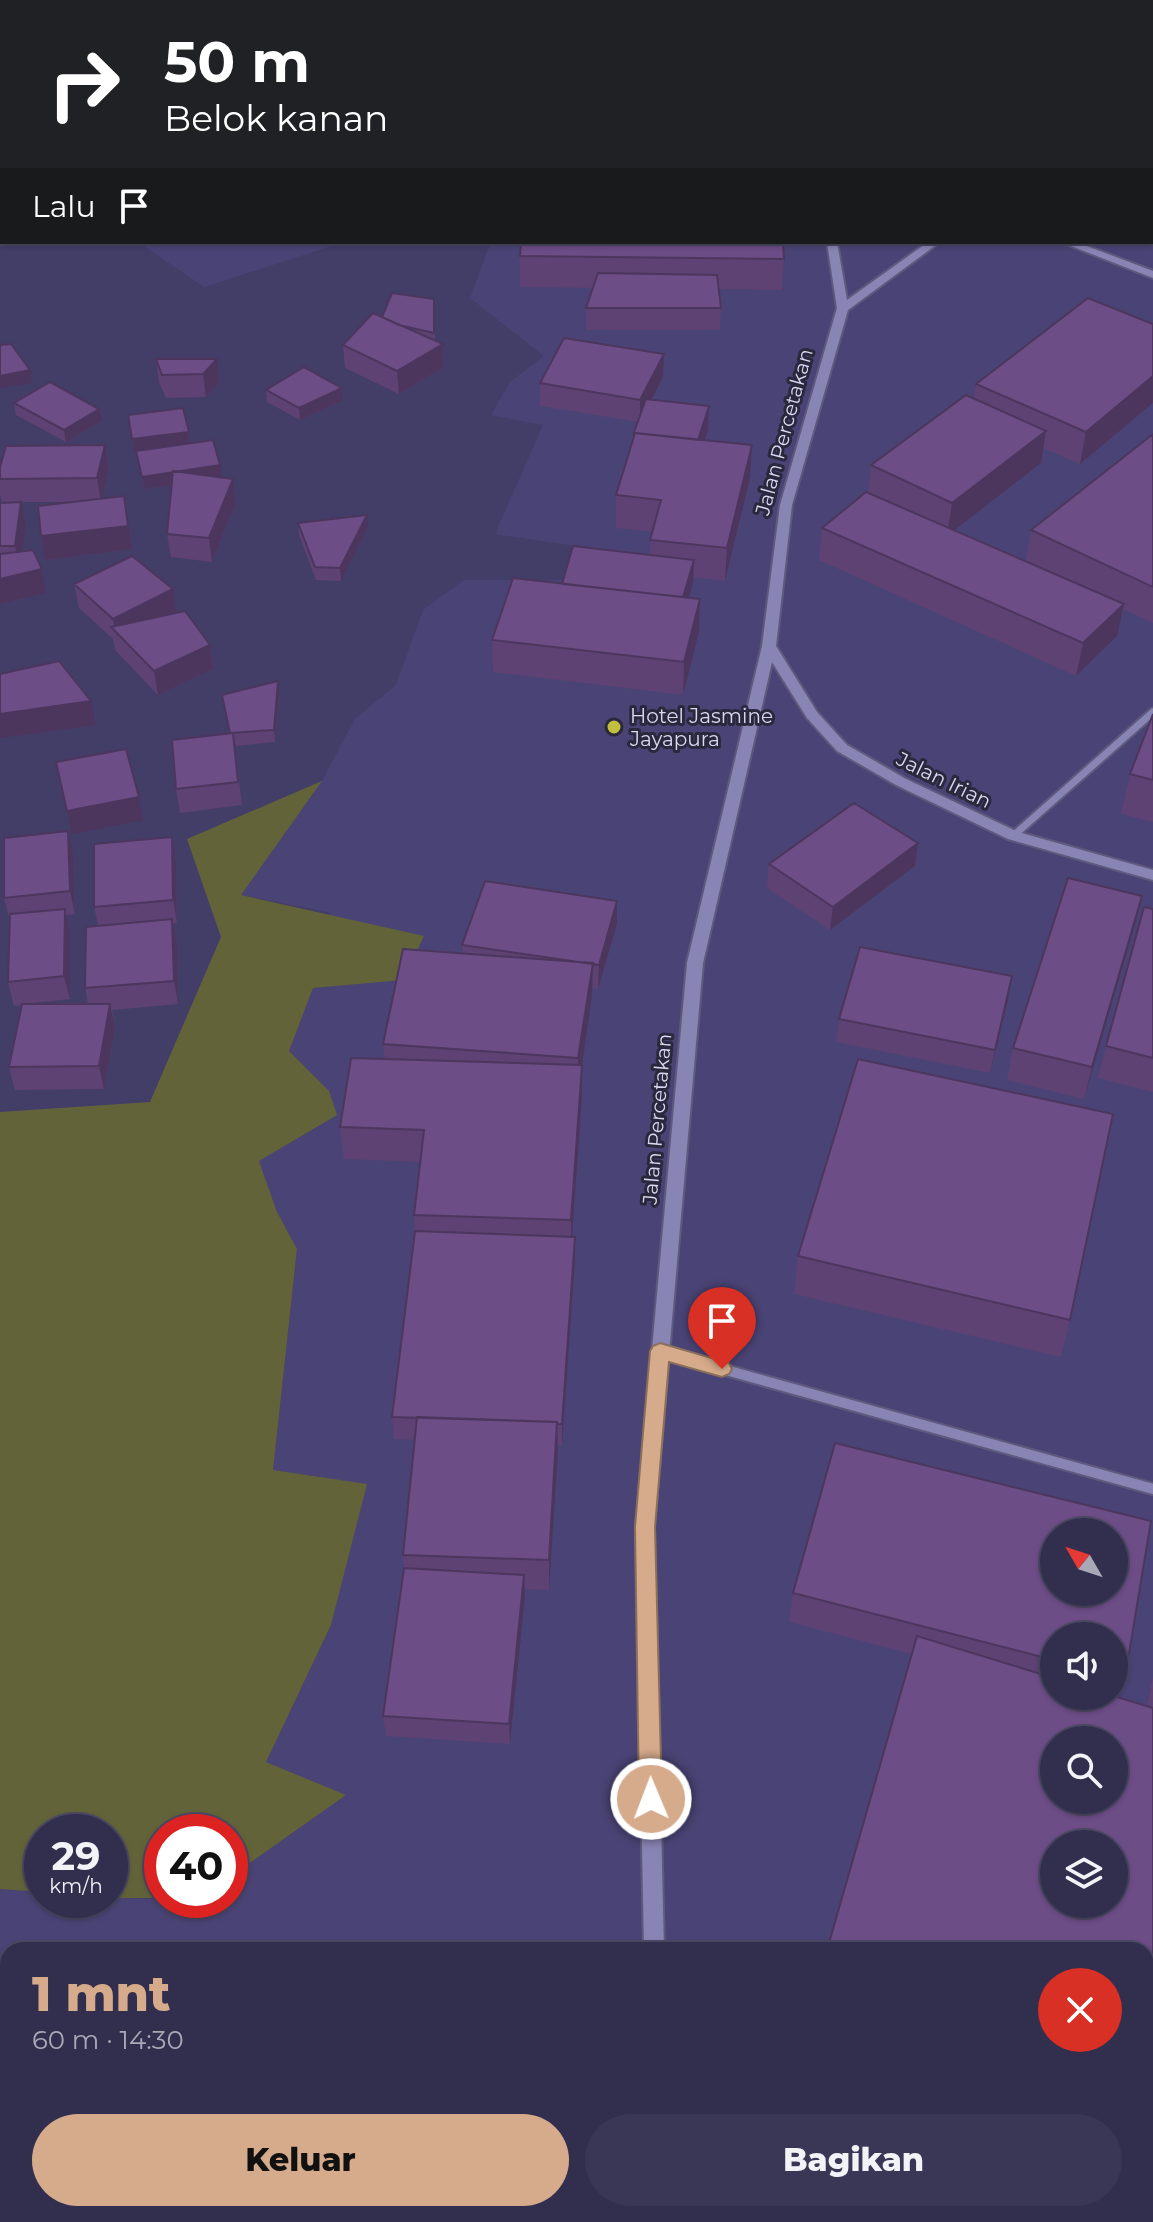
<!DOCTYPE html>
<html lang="id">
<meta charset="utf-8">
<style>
body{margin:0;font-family:Montserrat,sans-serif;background:#3a3655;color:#f1f3f6;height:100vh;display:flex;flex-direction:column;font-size:30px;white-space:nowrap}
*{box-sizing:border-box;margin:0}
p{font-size:26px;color:#a8a8b6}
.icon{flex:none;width:44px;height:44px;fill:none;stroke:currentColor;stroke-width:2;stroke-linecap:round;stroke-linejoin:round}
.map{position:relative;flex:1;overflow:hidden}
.side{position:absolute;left:0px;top:1942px;width:1154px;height:280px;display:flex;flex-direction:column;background:#322e4e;border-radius:24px 24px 0 0;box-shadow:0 2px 6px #0004,0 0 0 2px #4d4a66}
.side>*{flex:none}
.guide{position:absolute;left:0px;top:0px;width:1154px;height:244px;box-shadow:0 2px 6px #0004,0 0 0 2px #4d4a66;background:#202124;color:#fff;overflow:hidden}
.needle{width:52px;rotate:309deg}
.controls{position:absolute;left:1040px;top:1518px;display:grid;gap:16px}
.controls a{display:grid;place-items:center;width:88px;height:88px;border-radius:50%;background:#322e4e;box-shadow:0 2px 6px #0004,0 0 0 2px #4d4a66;font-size:40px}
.speed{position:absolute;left:24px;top:1814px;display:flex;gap:16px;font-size:40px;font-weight:700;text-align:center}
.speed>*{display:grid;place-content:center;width:104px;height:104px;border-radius:50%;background:#322e4e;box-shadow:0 2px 6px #0004,0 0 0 2px #4d4a66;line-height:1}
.speed small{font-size:20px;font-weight:400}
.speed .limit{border:12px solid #d22;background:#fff;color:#111}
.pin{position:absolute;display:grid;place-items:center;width:68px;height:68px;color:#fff;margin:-82px -34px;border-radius:50% 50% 50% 0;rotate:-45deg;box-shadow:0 0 8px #0007}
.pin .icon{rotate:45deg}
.me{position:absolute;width:88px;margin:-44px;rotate:359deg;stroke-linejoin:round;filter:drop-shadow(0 0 6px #0008)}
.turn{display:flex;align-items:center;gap:28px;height:168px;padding:0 32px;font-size:36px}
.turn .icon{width:104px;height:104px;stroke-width:2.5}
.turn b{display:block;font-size:56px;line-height:68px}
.then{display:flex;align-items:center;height:76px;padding:0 32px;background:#0003;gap:16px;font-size:30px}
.round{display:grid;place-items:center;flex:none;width:84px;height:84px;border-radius:42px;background:#3a3655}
.overview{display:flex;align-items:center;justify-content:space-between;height:136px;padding:0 32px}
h1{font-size:48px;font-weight:800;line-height:60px;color:#d6ab8b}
.button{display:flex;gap:16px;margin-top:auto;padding:16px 32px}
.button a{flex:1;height:92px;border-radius:48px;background:#d6ab8b;color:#111;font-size:32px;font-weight:800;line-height:92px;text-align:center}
.button a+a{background:#3a3655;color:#f1f3f6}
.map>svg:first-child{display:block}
.built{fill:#4a4476;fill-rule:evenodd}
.green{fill:#63633a}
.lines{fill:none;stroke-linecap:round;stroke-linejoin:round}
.lane-far1-casing{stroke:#5e5a7e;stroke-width:7}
.lane-casing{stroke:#5e5a7e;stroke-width:11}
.street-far1-casing{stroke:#5e5a7e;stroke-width:11}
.street-casing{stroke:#5e5a7e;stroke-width:14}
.secondary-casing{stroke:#5e5a7e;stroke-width:4}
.lane-far1{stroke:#8884b4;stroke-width:4}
.lane{stroke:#8884b4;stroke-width:7}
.street-far1{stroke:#8884b4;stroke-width:7}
.street{stroke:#8884b4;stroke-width:10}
.secondary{fill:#8884b4;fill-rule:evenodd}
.wall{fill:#5d4273;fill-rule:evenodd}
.shaded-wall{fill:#4c365e}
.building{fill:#6c4d86;stroke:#4c365e;stroke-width:2;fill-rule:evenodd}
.route{fill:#d6ab8b;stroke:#8b6f5a;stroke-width:2}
.poi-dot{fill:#c1be40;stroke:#2a283c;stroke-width:3}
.labels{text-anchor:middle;stroke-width:6;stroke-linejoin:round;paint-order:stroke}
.street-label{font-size:20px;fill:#d9d7f2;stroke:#2a283c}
.poi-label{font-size:20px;fill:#d9d7f2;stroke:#2a283c;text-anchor:start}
</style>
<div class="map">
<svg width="1153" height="2222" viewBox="0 0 1153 2222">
<rect width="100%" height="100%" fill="#433e68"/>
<path class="built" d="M1153 4V2222H0V1889L42 1892V1900H110V1898L230 1900V1877L346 1795 266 1762 331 1625 366 1484 273 1470 297 1249 277 1212 259 1161 328 1091 289 1051 313 988 403 980 328 912 241 895 322 781 355 719 396 685 423 610 464 580H596L597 549 495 534 543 425 491 415 510 382 544 356 470 298 491 242H1152ZM1054 1532H1114V1592H1054ZM1054 1636H1114V1696H1054ZM1054 1740H1114V1800H1054ZM1054 1844H1114V1904H1054ZM8 1950H1146V2214H8Z
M138 242H344L204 287Z"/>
<path class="green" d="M322 781 241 895 424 936 403 980 313 988 289 1051 329 1091 337 1115 259 1161 277 1212 297 1249 273 1470 367 1484 331 1625 266 1762 346 1795 230 1877V1832H162V1898H110V1832H42V1892L0 1889V1112L150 1102 221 937 187 839Z"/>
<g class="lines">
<g class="lane-far1-casing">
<path id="lane-far1" d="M17 0 21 2"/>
</g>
<g class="lane-casing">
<path id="lane" d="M1008 2214 1030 2222"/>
</g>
<g class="street-far1-casing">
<path id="street-far1" d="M1013 836 1153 712"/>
</g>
<g class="street-casing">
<path id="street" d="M661 1352 1153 1489"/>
</g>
<g class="secondary-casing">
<path id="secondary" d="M473 0H485L487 2H475Z
M561 0H573L575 2H563Z
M827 242H837L847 300 928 242H940L848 310 792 505 776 646 817 712 847 745 906 779 1018 832 1153 870V880L1008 839 896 785 837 751 807 718 772 662 703 963 654 1527 664 1950H644L636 1527 687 963 762 646 780 505 837 308Z
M1061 242H1076L1153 271V278Z
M632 2214H654L653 2222H631Z"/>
</g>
<use href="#lane-far1" class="lane-far1"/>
<use href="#lane" class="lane"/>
<use href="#street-far1" class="street-far1"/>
<use href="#street" class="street"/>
<use href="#secondary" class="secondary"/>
</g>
<path class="wall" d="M133 0H242L243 2H133Z
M0 77 2 78V136H0Z
M1153 87V188L1152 187Z
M520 256 784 259 782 290 719 289 721 308 720 330H586V308L593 288 520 287Z
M434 299 435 340 443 344 444 367 399 394 345 368 343 345 382 317Z
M1153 324V403L1080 464 1043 448 1041 463 955 530 1026 561 1031 530 1153 434V623L1123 609 1117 636 1076 676 819 560 822 528 868 492 871 465 974 398 976 384Z
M156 359H217L220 382 206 397 166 398 159 382Z
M663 377 651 400 709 406 708 430 704 441 750 478 725 581 693 577 689 598 700 599 699 632 683 695 493 672 492 640 562 584 650 555V540L653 532 616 528V495L638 422 540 406V383Z
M266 390 343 400 300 420 267 402Z
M14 403 102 421 66 442 16 415Z
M128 415 189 432 190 443 221 478 233 479 236 502 212 562 171 557 167 534 172 485 144 489 136 451 134 452Z
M105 445 109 468 102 498 124 496 132 549 45 560 41 536 75 502H21L26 525 22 551 42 569 46 593 0 604V503L2 502 0 494V467Z
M298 523 368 527 341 581 316 580 299 535Z
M74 584 176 613 210 645 213 669 158 695 115 650 113 639 79 608Z
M279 694 275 742 235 746 242 805 180 813 176 789 229 733 222 695Z
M1153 714V822L1121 814 1130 774Z
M172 837 176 861 177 923 173 924 177 942 178 1004 112 1010 115 1028 104 1089 15 1090 9 1067 22 1005 14 1006 8 982 10 921 4 898 73 855 75 914 66 915 70 933V999L24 1004H88L85 988 98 925 94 907Z
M918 843 915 866 830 930 767 888 769 864Z
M617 901V924L598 989 592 988V996L582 1066V1097L572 1237H575V1260L562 1446H558L549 1590 524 1589 510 1744 386 1736 383 1716 404 1570 403 1555 414 1440 394 1439 392 1417 415 1231 414 1215 421 1162 344 1159 340 1127 385 1059 383 1044 463 954 462 945Z
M1153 909V1092L1098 1078 1106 1046Z
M1134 928 1084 1099 1007 1080 1013 1048Z
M1008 1000 990 1073 836 1042 839 1019Z
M798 1256 1070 1320 1061 1357 794 1294Z
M835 1443 1151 1521 1125 1678 1118 1697 1147 1706 1153 1676V2160L1146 2158V1950H827L912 1654 789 1622 793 1593ZM1054 1532H1114V1592H1054ZM1054 1636H1114V1696H1054ZM1054 1740H1114V1800H1054ZM1054 1844H1114V1904H1054Z
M0 1959H8V2183L0 2182Z
M782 2214H1014L1012 2222H802Z"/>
<path class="shaded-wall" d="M227 0H242L243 2H223Z
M2 43V66L0 67V44Z
M443 344 444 367 399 394 397 371Z
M664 354 663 377 640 423V400Z
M217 359 220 382 206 397 203 374Z
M30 370 32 383 0 388V376Z
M1153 376V403L1080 464 1086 432Z
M342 388 343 400 300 420 299 408Z
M709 406 708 430 696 467 697 443Z
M99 409 102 421 66 442 64 430Z
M1046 431 1041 463 947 536 952 503Z
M189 432 190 445 134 452 132 439Z
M105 445 109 468 101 502 97 478Z
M752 445 750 478 725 581 727 548Z
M220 465 222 478 144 489 142 477Z
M233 479 236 502 212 562 209 538Z
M124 496 132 549 45 560 41 536Z
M21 502 26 525 20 569 15 546Z
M367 515 368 527 341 581 340 568Z
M694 560 693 583 681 626 682 603Z
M42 569 46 593 0 604V579Z
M173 589 176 612 115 631 113 619Z
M700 599 699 632 683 695 684 662Z
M1124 604 1117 636 1076 676 1083 643Z
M210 645 213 669 158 695 154 671Z
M278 681 279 694 275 742 274 730Z
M91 701 96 725 0 738V714Z
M139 797 143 820 72 834 67 811Z
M68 831 73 855 75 914 70 891Z
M172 837 176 861 177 923 173 900Z
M918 843 915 866 830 930 833 907Z
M1142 896 1134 928 1084 1099 1092 1067Z
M617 901V924L598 989 599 965Z
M65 909 70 933V999L64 976Z
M172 919 177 942 178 1004 174 981Z
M593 963 592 996 582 1066V1097L571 1251V1220L578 1091V1058Z
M1012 976 1008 1000 990 1073 995 1050Z
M110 1004 115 1028 104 1089 99 1066Z
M575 1237V1260L562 1446V1424Z
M557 1422 558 1452 549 1590V1560Z
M524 1575 525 1596 510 1744 509 1724Z"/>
<path class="building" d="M176 0H227L223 2H181Z
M266 0H328L333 2H261Z
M398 0H418L422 2H393Z
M0 15 2 16V43L0 44Z
M0 77 2 78V113L0 114Z
M1153 87V155L1152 154Z
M521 242H783L784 259 520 256Z
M598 273 717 275 721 308H586Z
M392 293 434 299V333L399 325 382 317Z
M1088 298 1153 324V376L1086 432 976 384Z
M373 313 443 344 397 371 343 345Z
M564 338 664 354 640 400 540 383Z
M11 344 30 370 0 376V345Z
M156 359H217L203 374 162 375Z
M304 367 342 388 299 408 266 390Z
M50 382 99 409 64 430 14 403Z
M966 395 1046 431 952 503 871 465Z
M646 399 709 406 698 440 635 433 633 435Z
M183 408 189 432 132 439 128 415Z
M635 433 752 445 727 548 650 540 661 500 616 495Z
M1153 434V587L1031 530Z
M213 440 220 465 142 477 136 451Z
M105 445 97 478 0 479V467L6 446Z
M173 471 233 479 209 538 167 534Z
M866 492 1124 604 1083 643 822 528Z
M124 496 128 526 41 536 38 506Z
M21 502 15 546H0V503Z
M367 515 340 568 315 567 298 523Z
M573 546 694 560 683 597 562 584Z
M33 550 42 569 0 579V554Z
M132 556 173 589 113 619 74 584Z
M513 578 700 599 684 662 492 640Z
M185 611 210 645 154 671 111 627Z
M59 661 91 701 0 714V674Z
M278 681 274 730 230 733 222 695Z
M1153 714V780L1130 774Z
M233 733 238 782 176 789 172 740Z
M126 749 139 797 67 811 56 762Z
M854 803 918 843 833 907 769 864Z
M68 831 70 891 4 898V838Z
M172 837 173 900 94 907V844Z
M1068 878 1142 896 1092 1067 1013 1048Z
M485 881 617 901 599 965 462 945Z
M1144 907 1153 909V1058L1106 1046Z
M65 909 64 976 8 982 10 914Z
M172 919 174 981 85 988 86 927Z
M860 947 1012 976 995 1050 839 1019Z
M403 949 593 963 578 1058 383 1044Z
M22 1004H110L99 1066 9 1067Z
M351 1058 582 1065 571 1220 414 1215 424 1130 340 1127Z
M858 1059 1113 1114 1070 1320 798 1256Z
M415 1231 575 1237 562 1424H557V1422L392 1417Z
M417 1417 557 1422 549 1560 403 1555Z
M835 1443 1151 1521 1125 1678 1114 1676V1636H1054V1660L793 1593ZM1054 1532H1114V1592H1054Z
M404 1568 524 1575 509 1724 383 1716Z
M917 1636 1054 1678V1696H1114L1153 1708V2128L1146 2126V1950H827ZM1054 1740H1114V1800H1054ZM1054 1844H1114V1904H1054Z
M0 1959H8V2157L0 2156Z
M252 2214H535V2222H251Z
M841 2214H1014L1012 2222H861Z"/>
<path class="route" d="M660 1343 729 1363 732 1369 729 1374 722 1377 669 1362 655 1527 662 1799 659 1806 651 1809 643 1806 639 1799 635 1527 650 1351 653 1346Z"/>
<circle class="poi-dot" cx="614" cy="727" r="8"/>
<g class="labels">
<g class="street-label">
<text transform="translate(784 432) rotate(-75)" y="7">Jalan Percetakan</text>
<text transform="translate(944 780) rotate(26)" y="7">Jalan Irian</text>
<text transform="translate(657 1119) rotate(-85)" y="7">Jalan Percetakan</text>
</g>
<g class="poi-label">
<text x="630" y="723">Hotel Jasmine<tspan x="630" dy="23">Jayapura</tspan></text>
</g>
</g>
</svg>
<div class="controls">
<a><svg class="needle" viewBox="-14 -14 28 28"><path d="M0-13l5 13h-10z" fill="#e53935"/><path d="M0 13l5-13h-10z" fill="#a8a8b6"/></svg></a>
<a><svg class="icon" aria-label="sound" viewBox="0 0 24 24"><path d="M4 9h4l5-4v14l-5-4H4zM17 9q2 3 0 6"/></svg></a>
<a><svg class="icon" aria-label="search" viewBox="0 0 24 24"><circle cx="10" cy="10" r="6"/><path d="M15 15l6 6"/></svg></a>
<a><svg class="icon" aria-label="layers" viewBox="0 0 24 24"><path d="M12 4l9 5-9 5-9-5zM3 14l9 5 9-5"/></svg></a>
</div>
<div class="speed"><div>29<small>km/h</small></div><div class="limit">40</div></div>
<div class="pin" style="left:722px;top:1369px;background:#d93025"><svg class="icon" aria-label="arrive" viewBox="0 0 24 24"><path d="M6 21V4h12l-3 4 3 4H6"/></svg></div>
<svg class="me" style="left:651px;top:1799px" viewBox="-20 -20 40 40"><circle r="17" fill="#d6ab8b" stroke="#fff" stroke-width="3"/><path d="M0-11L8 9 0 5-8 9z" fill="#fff"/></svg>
<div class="guide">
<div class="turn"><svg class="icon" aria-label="right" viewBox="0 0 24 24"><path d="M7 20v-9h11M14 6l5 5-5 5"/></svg><div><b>50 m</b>Belok kanan</div></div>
<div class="then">Lalu<svg class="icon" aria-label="arrive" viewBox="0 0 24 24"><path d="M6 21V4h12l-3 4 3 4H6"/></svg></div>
</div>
<section class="side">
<div class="overview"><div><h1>1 mnt</h1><p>60 m · 14:30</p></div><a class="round" style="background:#d93025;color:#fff"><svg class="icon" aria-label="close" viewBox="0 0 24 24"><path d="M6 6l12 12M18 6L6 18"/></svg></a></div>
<div class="button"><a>Keluar</a><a>Bagikan</a></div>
</section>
</div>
